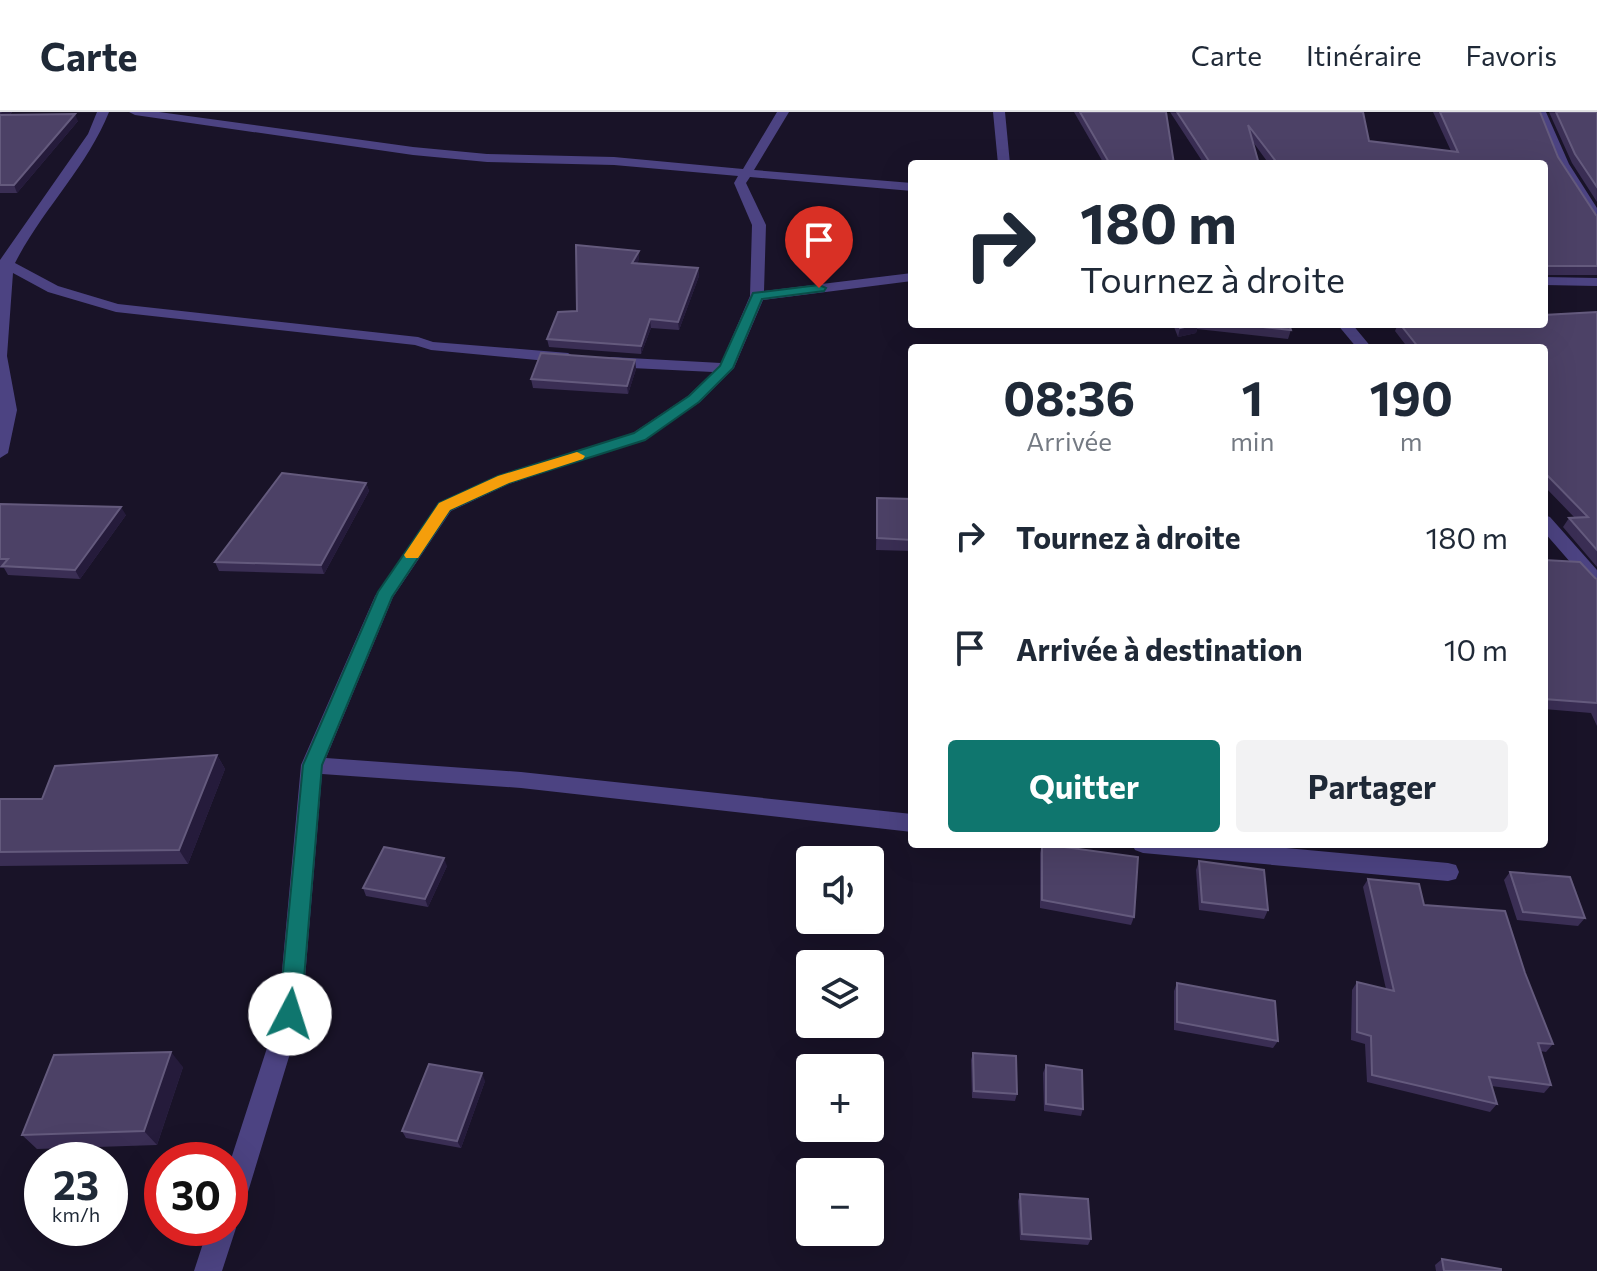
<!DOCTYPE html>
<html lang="fr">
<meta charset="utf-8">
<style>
body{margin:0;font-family:Commissioner,sans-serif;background:#f2f2f3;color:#1f2937;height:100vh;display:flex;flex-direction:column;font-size:30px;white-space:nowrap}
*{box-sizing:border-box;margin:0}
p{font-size:26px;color:#747a83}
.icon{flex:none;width:44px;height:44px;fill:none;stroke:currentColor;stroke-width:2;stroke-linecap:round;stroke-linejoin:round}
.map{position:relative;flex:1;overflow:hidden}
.drawer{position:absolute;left:908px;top:232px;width:640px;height:504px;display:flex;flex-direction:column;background:#fff;border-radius:8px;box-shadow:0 8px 32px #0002}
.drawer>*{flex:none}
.banner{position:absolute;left:908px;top:48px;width:640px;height:168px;border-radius:8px;box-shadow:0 8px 32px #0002;background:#fff;color:#1f2937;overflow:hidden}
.fabs{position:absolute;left:796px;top:734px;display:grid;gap:16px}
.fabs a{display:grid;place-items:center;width:88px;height:88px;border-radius:8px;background:#fff;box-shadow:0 8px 32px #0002;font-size:40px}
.speed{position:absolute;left:24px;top:1030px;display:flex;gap:16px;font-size:40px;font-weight:700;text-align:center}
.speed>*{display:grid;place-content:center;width:104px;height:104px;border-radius:50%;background:#fff;box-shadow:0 8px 32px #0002;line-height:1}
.speed small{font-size:20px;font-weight:400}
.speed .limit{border:12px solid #d22;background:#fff;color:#111}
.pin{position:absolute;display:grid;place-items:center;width:68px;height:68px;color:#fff;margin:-82px -34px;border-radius:50% 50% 50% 0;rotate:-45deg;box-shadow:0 0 8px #0007}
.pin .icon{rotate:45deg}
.me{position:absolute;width:88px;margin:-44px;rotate:5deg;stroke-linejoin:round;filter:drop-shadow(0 0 6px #0008)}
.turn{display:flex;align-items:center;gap:28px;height:168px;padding:0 40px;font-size:36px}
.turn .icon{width:104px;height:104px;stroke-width:2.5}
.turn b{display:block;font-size:56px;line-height:68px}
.eta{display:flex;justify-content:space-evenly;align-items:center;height:136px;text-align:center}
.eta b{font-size:48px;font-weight:700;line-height:56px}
.action{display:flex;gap:16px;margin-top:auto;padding:16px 40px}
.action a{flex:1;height:92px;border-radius:8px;background:#0f766e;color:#fff;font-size:32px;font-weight:700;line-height:92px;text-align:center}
.action a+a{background:#f2f2f3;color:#1f2937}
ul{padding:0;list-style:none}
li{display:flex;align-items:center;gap:24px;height:112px;padding:0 40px}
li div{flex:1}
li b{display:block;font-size:30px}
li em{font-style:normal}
header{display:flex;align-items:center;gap:48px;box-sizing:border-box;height:112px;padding:0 40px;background:#fff;border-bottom:2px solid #e0e1e3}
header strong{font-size:38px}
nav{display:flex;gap:44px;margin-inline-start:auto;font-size:28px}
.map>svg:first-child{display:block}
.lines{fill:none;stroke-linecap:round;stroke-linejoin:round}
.minor{fill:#4c4382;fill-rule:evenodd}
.wall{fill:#3a2e54}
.shaded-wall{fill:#251b3b}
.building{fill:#4c4166;stroke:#645a7d;stroke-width:2}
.route{fill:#0f766e;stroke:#0a4d48;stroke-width:2}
.slow{fill:#f59e0b}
</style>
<header>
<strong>Carte</strong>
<nav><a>Carte</a><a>Itinéraire</a><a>Favoris</a></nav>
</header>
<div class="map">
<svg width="1597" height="1159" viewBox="0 0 1597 1159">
<rect width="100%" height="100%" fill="#191328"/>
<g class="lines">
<path class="minor" d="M97 0H109C87 55 42 98 15 151L58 174 118 192 418 225 433 230 568 241 576 246 568 251 431 238 415 233 116 200 48 180 13 161 7 244 17 298 8 341 0 346V148L88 22Z
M129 0H159L413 35 487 42 614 45 743 57 777 0H789L754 58 912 71V79L750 65 746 71 766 113 764 179 912 161V169L763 188 734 256 700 290 645 327 509 372 451 399 393 485 326 646 521 660 912 702V720L521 676 322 662 302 902 244 1093 240 1103 232 1106 236 1116 222 1159H194L208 1116H230V1050L278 902 301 653 375 484 439 391 497 364 633 321 688 284 713 260 611 255 603 250 611 245 721 251 750 184 752 113 734 71 738 64 614 53 487 50 413 43 135 3Z
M993 0H1005L1010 52H998Z
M1534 0H1546L1569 52 1597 96V110L1592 109 1557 52Z
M1544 165 1597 166V174L1544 173Z
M1337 212H1352L1372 236H1357Z
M1544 403 1550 405 1597 458V476L1591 474 1544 420Z
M1132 732H1243L1448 751 1456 753 1459 760 1456 767 1448 769 1143 741 1135 738Z"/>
</g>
<path class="wall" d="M0 0H12L10 3 78 9 17 81H0Z
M1074 0H1166L1174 52H1104Z
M1170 0H1363L1369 29 1451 39 1433 0H1540L1558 45 1596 103H1597V163H1544V52H1269L1253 30 1259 52H1204Z
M1549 0H1597V90L1572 51Z
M639 148 637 151 698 156 699 164 679 218 651 216 641 242 549 235 547 227 577 199Z
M1597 200V455L1563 415 1569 406 1574 405 1544 374V236H1408L1395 219 1398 212H1544Z
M1155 212H1289L1291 218 1288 227 1197 217 1196 221 1178 225 1174 215Z
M635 248 636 257 628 282 533 276 531 267Z
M366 371 369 379 324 462 219 459 215 450Z
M877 386 912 387V439L876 438Z
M0 392 126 403 80 467 8 463 4 456H0Z
M1544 448 1597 467V614L1591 601 1544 597Z
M217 643 225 657 188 752 0 754V687H42Z
M1042 732 1134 805 1131 813 1040 796V741Z
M1199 749 1268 798 1264 807 1199 798 1196 758Z
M447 754 428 795 366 784 363 776Z
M1510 760 1585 806 1578 814 1517 808 1504 768Z
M1368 767 1424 793 1525 861 1553 932 1546 940 1540 939 1551 973 1544 981 1491 974 1497 992 1490 1000 1367 970 1365 932 1351 928 1352 878 1357 870 1386 877 1363 775Z
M1177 871 1278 929 1273 936 1174 918V879Z
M973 941 1017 982 1015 989 972 986 971 948Z
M1046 953 1083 997 1081 1004 1044 999 1043 961Z
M183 955 157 1033 37 1037 22 1023Z
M485 969 461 1036 406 1026 402 1019Z
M1020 1082 1091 1127 1088 1133 1020 1128 1018 1089Z
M1442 1147 1501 1159H1436L1435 1153Z"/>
<path class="shaded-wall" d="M2 0H12L2 11 0 6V2Z
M75 2 78 9 17 81 14 73Z
M639 139V148L632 159V151Z
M698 156 699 164 679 218 678 210Z
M650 207 651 216 641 242V234Z
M1198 212 1196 221 1178 225 1180 216Z
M635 248 636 257 628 282 627 274Z
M366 371 369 379 324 462 321 453Z
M121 395 126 403 80 467 75 458Z
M217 643 225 657 188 752 179 738Z
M444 746 447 754 428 795 425 787Z
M171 940 183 955 157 1033 144 1019Z
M482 961 485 969 461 1036 457 1029Z"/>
<path class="building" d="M1080 0H1166L1174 52H1110Z
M1177 0H1363L1369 29 1458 40 1440 0H1540L1558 45 1596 103H1597V154H1544V52H1278L1248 13 1259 52H1211Z
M1556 0H1597V75L1575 42Z
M75 2 14 73H0V3Z
M576 133 639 139 632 151 698 156 678 210 650 207 641 234 547 227 558 200 577 199Z
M1597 200V438L1569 406 1588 405 1544 360V236H1419L1400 212H1544V203Z
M1179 212H1197L1180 216Z
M1236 212H1289L1291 218Z
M541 241 635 248 627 274 531 267Z
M282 361 366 371 321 453 215 450Z
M877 386 912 387V428L877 426Z
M0 392 121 395 75 458 2 454 8 447H0Z
M1544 448 1580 450 1595 466 1597 467V591L1544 587Z
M217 643 179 738 0 740V687H42L55 654Z
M1042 732 1138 745 1134 805 1042 788Z
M384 735 444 746 425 787 363 776Z
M1199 749 1264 758 1268 798 1202 790Z
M1510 760 1570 765 1585 806 1523 800Z
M1368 767 1419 772 1424 793 1505 799 1525 861 1553 932 1538 931 1551 973 1489 965 1497 992 1372 963 1371 924 1357 920V870L1394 879Z
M1177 871 1275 889 1278 929 1177 910Z
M171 940 144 1019 22 1023 54 943Z
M973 941 1016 944 1017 982 974 979Z
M429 952 482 961 457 1029 402 1019Z
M1046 953 1082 958 1083 997 1046 992Z
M1020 1082 1088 1087 1091 1127 1022 1122Z
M1442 1147 1501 1157V1159H1444Z"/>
<path class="route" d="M819 173 826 176 824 179 762 187 733 256 699 290 645 328 509 371 450 398 392 485 322 653 301 902 298 910 290 913 282 910 279 902 303 653 378 480 439 391 498 364 634 321 689 284 720 254 753 181Z"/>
<path class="slow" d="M577 340 585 344 583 347 509 371 450 398 418 446H406L404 443 439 391 498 364Z"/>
</svg>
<div class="fabs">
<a><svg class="icon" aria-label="sound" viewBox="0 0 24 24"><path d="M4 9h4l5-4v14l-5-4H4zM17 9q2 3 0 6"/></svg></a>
<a><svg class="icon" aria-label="layers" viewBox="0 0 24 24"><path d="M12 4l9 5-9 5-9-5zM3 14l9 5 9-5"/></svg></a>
<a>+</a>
<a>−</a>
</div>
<div class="speed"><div>23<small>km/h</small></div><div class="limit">30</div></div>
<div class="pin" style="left:819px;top:176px;background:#d93025"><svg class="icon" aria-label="arrive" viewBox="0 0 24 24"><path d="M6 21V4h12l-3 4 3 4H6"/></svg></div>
<svg class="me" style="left:290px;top:902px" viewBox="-20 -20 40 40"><circle r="19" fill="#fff"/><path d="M0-13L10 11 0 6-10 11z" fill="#0f766e"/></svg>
<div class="banner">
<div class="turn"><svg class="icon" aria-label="right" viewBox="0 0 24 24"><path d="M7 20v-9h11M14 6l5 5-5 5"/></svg><div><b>180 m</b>Tournez à droite</div></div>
</div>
<section class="drawer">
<div class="eta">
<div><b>08:36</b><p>Arrivée</p></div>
<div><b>1</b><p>min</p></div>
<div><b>190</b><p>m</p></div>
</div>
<ul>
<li><svg class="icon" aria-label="right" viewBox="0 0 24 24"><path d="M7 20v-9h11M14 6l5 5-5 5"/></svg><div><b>Tournez à droite</b></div><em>180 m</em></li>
<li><svg class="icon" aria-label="arrive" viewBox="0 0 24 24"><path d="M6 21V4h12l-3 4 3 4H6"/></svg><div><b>Arrivée à destination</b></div><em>10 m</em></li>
</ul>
<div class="action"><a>Quitter</a><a>Partager</a></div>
</section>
</div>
